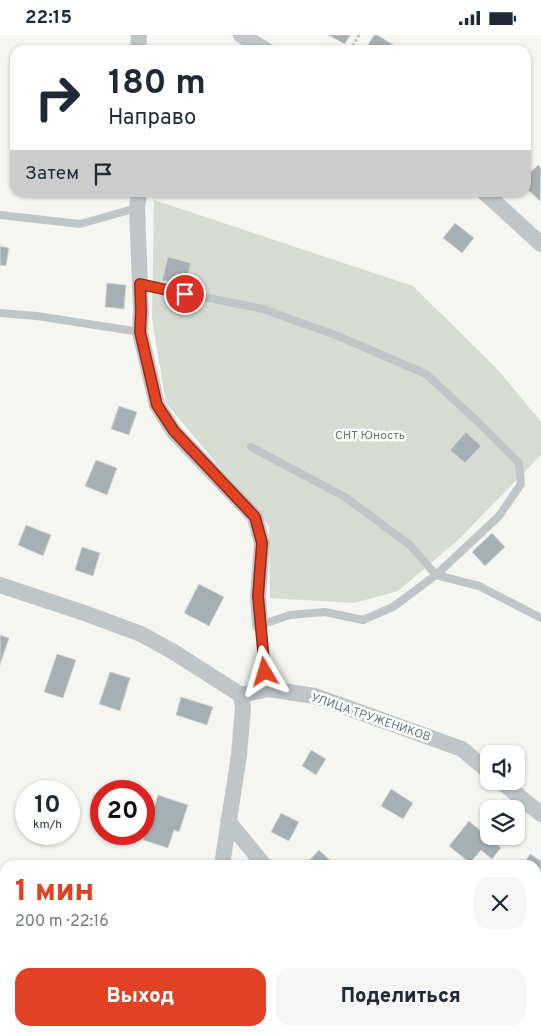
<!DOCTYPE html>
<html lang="ru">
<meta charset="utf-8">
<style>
body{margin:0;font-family:Overpass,sans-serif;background:#f6f6f7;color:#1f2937;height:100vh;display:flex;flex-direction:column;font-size:19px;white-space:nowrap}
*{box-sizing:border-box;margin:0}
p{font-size:16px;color:#747a83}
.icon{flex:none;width:28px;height:28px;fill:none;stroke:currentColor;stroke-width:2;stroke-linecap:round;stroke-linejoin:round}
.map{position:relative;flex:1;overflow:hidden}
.details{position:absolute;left:0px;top:825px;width:541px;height:176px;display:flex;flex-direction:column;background:#fff;border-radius:15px 15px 0 0;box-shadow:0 1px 4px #0004}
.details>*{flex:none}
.top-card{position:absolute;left:10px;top:10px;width:521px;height:152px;border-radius:15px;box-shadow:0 1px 4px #0004;background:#fff;color:#1f2937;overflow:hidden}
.buttons{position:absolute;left:480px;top:710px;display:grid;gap:10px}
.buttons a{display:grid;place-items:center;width:45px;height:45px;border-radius:10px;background:#fff;box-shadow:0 1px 4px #0004;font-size:25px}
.speed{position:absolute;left:15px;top:745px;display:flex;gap:10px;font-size:25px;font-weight:700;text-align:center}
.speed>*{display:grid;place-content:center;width:65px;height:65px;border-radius:50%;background:#fff;box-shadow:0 1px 4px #0004;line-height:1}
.speed small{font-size:12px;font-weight:400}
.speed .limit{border:8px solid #d22;background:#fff;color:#111}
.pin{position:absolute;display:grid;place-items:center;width:42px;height:42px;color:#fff;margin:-21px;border:2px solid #fff;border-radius:50%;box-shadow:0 1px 5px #0007}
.me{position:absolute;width:55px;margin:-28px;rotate:353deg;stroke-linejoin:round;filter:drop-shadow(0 0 4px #0008)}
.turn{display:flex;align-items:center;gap:18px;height:105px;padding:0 15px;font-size:22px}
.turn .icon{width:65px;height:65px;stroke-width:2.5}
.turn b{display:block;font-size:35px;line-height:42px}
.then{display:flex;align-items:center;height:48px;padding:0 15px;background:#0003;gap:10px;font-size:19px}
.round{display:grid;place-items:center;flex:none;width:52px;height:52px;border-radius:15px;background:#f6f6f7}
.head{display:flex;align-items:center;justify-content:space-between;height:85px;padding:0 15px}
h1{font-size:30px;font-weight:800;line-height:38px;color:#e24224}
.cta{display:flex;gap:10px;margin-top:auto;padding:10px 15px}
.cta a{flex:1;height:58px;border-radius:15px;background:#e24224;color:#fff;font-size:20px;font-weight:800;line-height:58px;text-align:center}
.cta a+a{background:#f6f6f7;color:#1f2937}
.status{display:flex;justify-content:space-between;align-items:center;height:35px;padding:0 25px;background:#fff;direction:ltr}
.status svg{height:14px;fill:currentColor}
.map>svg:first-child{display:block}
.green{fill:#d6dcd2}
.building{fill:#a6b0b4;stroke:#d6d6d4}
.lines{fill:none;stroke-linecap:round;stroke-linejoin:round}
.path{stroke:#bcbec0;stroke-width:3;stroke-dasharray:2.5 2.5;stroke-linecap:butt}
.lane{stroke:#c0c5c7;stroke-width:8}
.street{stroke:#c0c5c7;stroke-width:16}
.primary{stroke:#d1d6da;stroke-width:25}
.route-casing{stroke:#932b17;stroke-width:12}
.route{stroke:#e24224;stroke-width:9}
.labels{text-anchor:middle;stroke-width:5;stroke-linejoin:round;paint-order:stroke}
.park-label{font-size:12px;fill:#697963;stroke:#fff}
.street-label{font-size:12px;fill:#647782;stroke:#fff}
</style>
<div class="status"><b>22:15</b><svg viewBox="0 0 49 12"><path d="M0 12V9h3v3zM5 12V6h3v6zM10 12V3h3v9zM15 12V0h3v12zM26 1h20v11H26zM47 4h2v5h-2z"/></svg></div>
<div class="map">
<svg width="541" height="1001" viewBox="0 0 541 1001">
<rect width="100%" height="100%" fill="#f5f5f1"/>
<path class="green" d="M154 165 413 251 498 335 541 387V420L457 506 398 556 354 568 270 563 269 491 166 368 152 284Z"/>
<path class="building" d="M328 0H350L345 9Z
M374 0H377L397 12 395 15H365Z
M538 130 541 133 540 166 526 153V142Z
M455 188 474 203 462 218 443 203Z
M0 211 9 213 6 231 0 230Z
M168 222 191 228 185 251 162 245Z
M107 248 126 250 124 274 105 272Z
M119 371 137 377 129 400 111 394Z
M466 397 481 411 465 428 450 415Z
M96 425 117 433 107 460 85 451Z
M26 490 51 500 43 521 18 510Z
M492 498 505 512 485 531 472 517Z
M82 512 100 518 93 541 75 535Z
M199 549 224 562 209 591 184 578Z
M0 600 9 603 0 630Z
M57 619 76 625 63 663 44 657Z
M110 637 130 643 120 676 99 669Z
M181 662 213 672 207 690 176 680Z
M311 715 326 724 316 740 302 731Z
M391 754 413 768 403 784 381 771Z
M158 760 188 770 179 797 174 795 168 813 143 805Z
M281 778 299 787 289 806 271 797Z
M469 786 501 813 492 824 481 815 470 828 449 811Z
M319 815 335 830H307L306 829Z
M530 819 541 826V844L536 851V830H523Z
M537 927 541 932V967L538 969 536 967Z
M487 996H500L496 1001H492Z"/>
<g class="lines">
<path class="path" d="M350 15 359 0"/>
<path class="lane" d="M0 180 80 189 137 173
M140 249 263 274 338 301 426 339 480 389 519 428 521 449 499 481 436 540 410 510 345 462 251 412
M0 278 37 281 140 297
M268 654 260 590 290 580 325 577 363 585 393 572 436 540 479 551 541 583
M536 910 541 906"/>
<path class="street" d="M241 0 266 15
M138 15 139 0
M139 158 137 173 141 276 140 297 157 370 174 397 255 482 262 508 258 561 260 590
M485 158 541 209
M0 550 87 579 141 599 172 616 241 660 268 654 315 661 462 714 489 737
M500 746 541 779
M228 786 264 830
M222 830 239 720 243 673 241 660
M444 996 450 1001
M148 1001 150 996"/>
<path class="primary" d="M0 969 5 971
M68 996 77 1001"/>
</g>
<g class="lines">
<g class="route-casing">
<path id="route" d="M185 259 140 249 141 276 140 297 157 370 174 396 255 482 262 508 258 561 265 637"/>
</g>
<use href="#route" class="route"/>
</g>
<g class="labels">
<g class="park-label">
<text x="370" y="404">СНТ Юность</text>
</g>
<g class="street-label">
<text transform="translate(371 682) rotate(19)" y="4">УЛИЦА ТРУЖЕНИКОВ</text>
</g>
</g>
</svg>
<div class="buttons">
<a><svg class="icon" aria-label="sound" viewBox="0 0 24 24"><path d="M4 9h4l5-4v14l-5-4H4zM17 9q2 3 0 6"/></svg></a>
<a><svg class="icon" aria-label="layers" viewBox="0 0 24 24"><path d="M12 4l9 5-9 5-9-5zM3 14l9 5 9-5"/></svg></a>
</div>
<div class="speed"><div>10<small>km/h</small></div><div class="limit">20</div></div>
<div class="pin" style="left:185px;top:259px;background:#d93025"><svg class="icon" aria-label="arrive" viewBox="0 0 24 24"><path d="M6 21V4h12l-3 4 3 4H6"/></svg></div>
<svg class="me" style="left:265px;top:637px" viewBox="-20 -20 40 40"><path d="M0-17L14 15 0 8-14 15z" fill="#e24224" stroke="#fff" stroke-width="4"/></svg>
<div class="top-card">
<div class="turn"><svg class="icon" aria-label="right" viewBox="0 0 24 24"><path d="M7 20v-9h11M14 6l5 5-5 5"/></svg><div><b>180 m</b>Направо</div></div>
<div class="then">Затем<svg class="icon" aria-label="arrive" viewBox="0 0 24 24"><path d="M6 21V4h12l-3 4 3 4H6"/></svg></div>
</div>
<section class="details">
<div class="head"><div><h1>1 мин</h1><p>200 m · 22:16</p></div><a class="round"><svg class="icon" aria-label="close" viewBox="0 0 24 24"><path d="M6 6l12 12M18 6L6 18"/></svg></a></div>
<div class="cta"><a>Выход</a><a>Поделиться</a></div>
</section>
</div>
